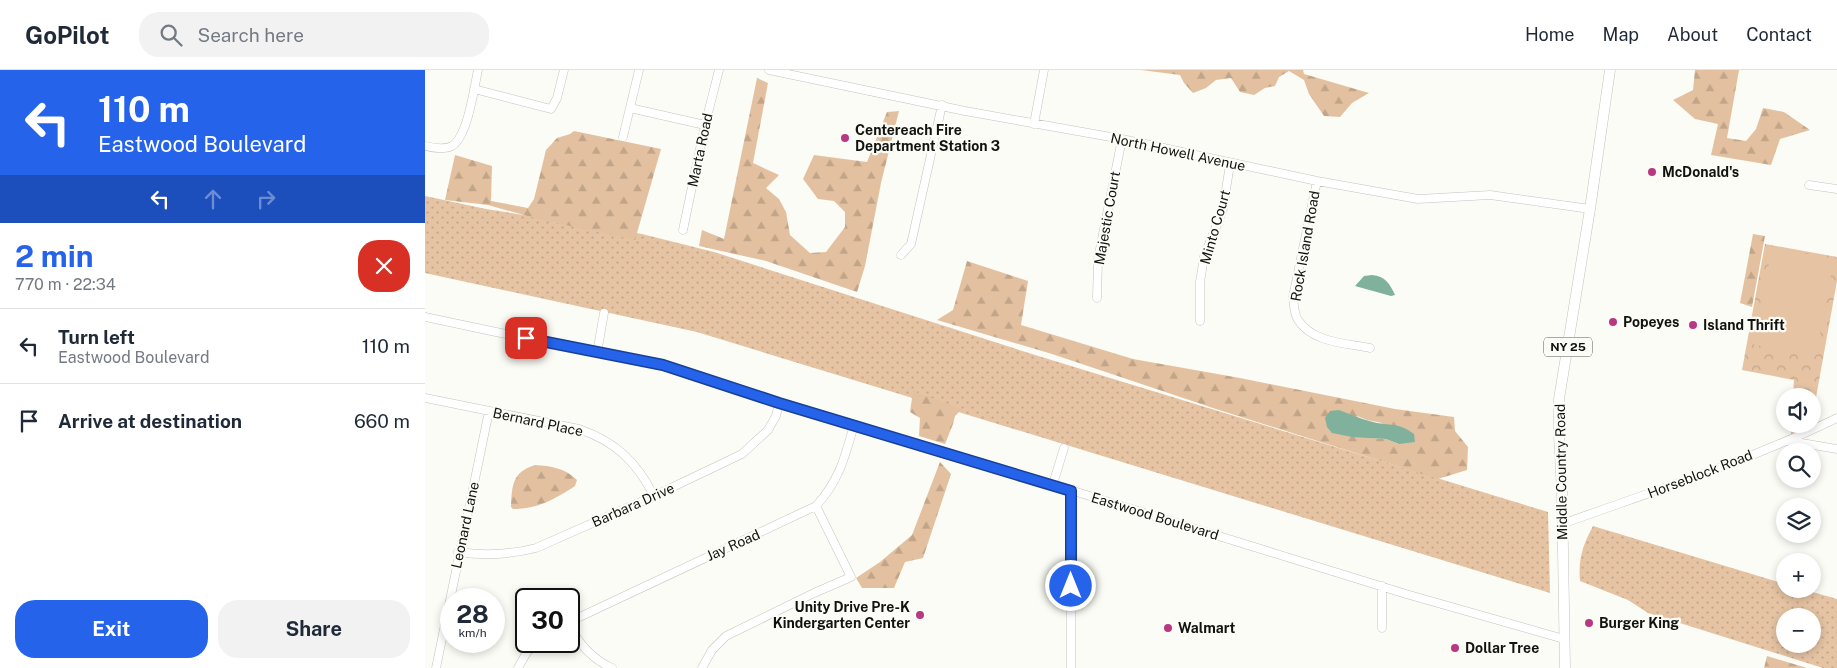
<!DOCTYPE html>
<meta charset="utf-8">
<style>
body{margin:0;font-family:"Public Sans",sans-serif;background:#f2f2f3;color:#1f2937;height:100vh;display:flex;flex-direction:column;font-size:19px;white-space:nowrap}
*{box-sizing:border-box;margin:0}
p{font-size:16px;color:#747a83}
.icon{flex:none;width:28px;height:28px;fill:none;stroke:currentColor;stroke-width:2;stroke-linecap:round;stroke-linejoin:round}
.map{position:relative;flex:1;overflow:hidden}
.side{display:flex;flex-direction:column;background:#fff;width:425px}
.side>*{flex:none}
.hud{background:#2563eb;color:#fff;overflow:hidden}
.tools{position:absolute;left:1351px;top:318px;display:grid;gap:10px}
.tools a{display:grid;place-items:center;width:45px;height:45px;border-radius:50%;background:#fff;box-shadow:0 2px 8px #0003;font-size:25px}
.speed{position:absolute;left:15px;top:518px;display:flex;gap:10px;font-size:25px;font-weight:700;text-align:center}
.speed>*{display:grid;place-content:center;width:65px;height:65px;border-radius:50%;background:#fff;box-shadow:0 2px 8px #0003;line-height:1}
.speed small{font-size:12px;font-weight:400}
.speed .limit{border:2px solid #111;border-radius:8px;background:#fff;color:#111}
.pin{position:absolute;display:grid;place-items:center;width:42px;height:42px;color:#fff;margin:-21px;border-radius:10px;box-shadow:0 2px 8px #0006}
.me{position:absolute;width:55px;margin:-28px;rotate:0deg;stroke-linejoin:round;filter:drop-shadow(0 0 4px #0008)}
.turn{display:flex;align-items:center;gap:18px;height:105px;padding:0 15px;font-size:22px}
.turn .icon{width:65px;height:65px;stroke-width:2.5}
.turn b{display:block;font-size:35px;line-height:42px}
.lanes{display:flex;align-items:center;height:48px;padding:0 15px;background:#0003;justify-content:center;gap:25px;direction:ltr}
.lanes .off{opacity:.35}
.round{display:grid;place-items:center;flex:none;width:52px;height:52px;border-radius:20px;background:#f2f2f3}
.summary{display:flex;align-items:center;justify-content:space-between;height:85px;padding:0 15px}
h1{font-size:30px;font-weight:700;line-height:38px;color:#2563eb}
.button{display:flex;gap:10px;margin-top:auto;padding:10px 15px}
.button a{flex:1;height:58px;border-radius:20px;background:#2563eb;color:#fff;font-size:20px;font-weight:700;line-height:58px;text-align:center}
.button a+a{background:#f2f2f3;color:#1f2937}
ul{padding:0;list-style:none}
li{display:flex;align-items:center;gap:15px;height:75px;padding:0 15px;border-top:1px solid #e0e1e3}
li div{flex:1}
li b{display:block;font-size:19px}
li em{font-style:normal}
header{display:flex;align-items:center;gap:30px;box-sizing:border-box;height:70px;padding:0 25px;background:#fff;border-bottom:1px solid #e0e1e3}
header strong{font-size:24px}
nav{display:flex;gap:28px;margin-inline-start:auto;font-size:18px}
.search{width:350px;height:45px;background:#f2f2f3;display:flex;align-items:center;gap:12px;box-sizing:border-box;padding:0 18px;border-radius:20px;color:#747a83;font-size:19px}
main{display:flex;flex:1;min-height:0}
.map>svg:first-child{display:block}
.grass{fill:url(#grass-dots);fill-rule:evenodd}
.forest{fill:url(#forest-firs);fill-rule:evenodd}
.park{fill:url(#park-crowns)}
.pitch{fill:#e5c3a3}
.water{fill:#80b19d}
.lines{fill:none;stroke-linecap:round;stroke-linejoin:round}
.minor-casing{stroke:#c2c4bd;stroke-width:9}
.major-casing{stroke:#c2c4bd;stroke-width:11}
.minor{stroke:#fff;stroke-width:8}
.major{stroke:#fff;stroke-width:10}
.route-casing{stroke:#184099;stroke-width:12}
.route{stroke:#2563eb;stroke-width:9}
.poi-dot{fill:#b93882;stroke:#fbfcf5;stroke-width:2}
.labels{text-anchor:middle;stroke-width:4.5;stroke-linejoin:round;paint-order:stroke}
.shield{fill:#fbfcf5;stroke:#585855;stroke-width:1}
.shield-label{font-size:12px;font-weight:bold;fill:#121210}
.poi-label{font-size:14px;font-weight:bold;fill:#121210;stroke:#fbfcf5;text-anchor:start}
.street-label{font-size:14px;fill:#121210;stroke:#fbfcf5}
</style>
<header>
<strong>GoPilot</strong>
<div class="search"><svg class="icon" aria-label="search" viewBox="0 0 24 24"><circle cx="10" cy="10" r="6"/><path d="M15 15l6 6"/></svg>Search here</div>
<nav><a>Home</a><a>Map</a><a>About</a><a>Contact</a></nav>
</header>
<main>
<section class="side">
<div class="hud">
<div class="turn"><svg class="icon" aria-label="left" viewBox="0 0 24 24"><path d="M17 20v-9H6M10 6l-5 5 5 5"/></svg><div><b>110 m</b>Eastwood Boulevard</div></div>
<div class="lanes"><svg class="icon" aria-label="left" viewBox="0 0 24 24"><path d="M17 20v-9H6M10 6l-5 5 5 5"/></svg><svg class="icon off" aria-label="ahead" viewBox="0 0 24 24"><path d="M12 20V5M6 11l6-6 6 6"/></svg><svg class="icon off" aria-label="right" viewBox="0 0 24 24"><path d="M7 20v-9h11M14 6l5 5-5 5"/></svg></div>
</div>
<div class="summary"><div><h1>2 min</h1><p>770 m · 22:34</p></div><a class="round" style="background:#d93025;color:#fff"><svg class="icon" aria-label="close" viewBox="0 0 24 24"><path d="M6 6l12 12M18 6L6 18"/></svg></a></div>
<ul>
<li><svg class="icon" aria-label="left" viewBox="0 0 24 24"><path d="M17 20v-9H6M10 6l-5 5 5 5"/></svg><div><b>Turn left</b><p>Eastwood Boulevard</p></div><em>110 m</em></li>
<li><svg class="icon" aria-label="arrive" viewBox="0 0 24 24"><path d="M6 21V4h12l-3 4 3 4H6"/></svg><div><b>Arrive at destination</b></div><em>660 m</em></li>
</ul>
<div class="button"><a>Exit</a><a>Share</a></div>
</section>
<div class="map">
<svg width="1412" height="598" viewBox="0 0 1412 598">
<defs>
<pattern id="grass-dots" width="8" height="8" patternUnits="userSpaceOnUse" patternTransform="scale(1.25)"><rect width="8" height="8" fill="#e5c3a3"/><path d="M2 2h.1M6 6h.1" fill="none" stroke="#c3a68b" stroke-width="1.8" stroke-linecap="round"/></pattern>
<pattern id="forest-firs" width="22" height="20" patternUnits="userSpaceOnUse" patternTransform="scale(1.25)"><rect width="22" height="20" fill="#e3c1a0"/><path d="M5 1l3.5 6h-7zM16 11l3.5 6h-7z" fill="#c2a589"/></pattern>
<pattern id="park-crowns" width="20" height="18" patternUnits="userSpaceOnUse" patternTransform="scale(1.25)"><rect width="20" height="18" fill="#e5c3a3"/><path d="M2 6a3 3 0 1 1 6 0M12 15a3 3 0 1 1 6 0" fill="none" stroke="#c3a68b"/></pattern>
</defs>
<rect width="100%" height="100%" fill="#fbfcf5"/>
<path class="grass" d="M0 126 61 139 217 164 289 182 610 285 1123 442 1125 523 272 262 0 203Z
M1168 456 1360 514V519H1377L1412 529V598H1398L1223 543 1203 530 1155 511C1153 489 1158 475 1168 456ZM1360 546H1388V574H1360Z"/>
<path class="forest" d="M716 0H878L879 4 944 23 927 33 915 47 899 46 884 24 879 10 864 1 854 7 850 16 840 18 829 25 815 22 806 8 791 10 781 18 768 23 759 13 755 5Z
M1270 0H1314L1302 68 1321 71 1331 59 1338 38 1359 42 1385 60 1355 69 1346 95 1286 85 1293 54 1270 49 1248 30 1268 20Z
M332 8 343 13 328 93 354 105 341 118 354 129 361 142 365 165 385 183 401 182 420 157V142L409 131 393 129 378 109 389 85 442 92 462 42 474 41 456 113 440 196 432 222 341 191 274 176 277 160 299 169Z
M149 61 236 79 210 170 113 149 63 135 20 130 30 85 67 96 66 131 103 138 109 129 121 80 132 68 145 64Z
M1328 164 1340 166 1327 237 1315 233Z
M542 191 603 211 596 255 708 289 815 308 970 339 1029 347 1030 361 1043 377 1042 400 1013 409 791 339 627 284 512 250 528 240ZM932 346 942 350 957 353 974 374 961 369 946 368Z
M488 321 537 339 530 346 528 354 520 374 494 366 495 348 485 342Z
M515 392 526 404 498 488 480 492 469 518H437L431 508 455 492 487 465Z
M110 395C126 396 140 398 152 410L150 416C130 429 113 439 88 439L86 437C87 416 87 402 110 395Z
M1342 586 1382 598H1339Z"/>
<path class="park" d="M1340 174 1412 187V211L1388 344V326H1368L1369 310 1317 300Z
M1366 354H1386L1385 359 1366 367Z"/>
<path class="pitch" d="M1347 177 1409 189 1391 286 1329 275Z"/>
<path class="water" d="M947 205C960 206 965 214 970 225L966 226 930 216 939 206Z
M914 340C925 344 936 349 948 352 964 356 974 352 989 364L990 372 974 374 961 369 927 367 907 363 902 357 900 348 905 341Z"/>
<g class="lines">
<g class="minor-casing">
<path id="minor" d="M344 0 540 41 697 69 892 111 993 129 1065 125 1165 139
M49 19 126 39 132 28 139 0
M205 38 280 55
M609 54 619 0
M198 67 214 0
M0 76C8 78 19 80 27 76 43 66 49 18 53 0
M892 111 868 227C869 235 869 244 873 250 888 273 921 273 945 278
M1384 115 1412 119
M258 160 280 55 294 0
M476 185 486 174 517 35
M672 228 673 189 697 69
M0 247 71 262 238 295 354 333 626 414 981 524 1139 569
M775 251V212L779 187 798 139 805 94
M172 283 179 243
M0 328 154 359C191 372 211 391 229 426
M1365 371 1412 379
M628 414 639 378
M1137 454C1229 421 1323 391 1412 348
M33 482C61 486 84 485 111 478L229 426 317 384 343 360 351 346 354 333
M144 552 391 436C414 411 420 387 429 355
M144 554C153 573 167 589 187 598
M957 558V516
M11 598 64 341
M93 598 102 582 113 571
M277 598 287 580 301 566 389 523 426 507 391 436
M646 598V421"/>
</g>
<g class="major-casing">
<path id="major" d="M1140 598 1137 421 1134 365V329L1165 139 1185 0"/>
</g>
<use href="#minor" class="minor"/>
<use href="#major" class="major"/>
</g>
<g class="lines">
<g class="route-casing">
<path id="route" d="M101 268 238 295 354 333 646 421V516"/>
</g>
<use href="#route" class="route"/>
</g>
<g class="poi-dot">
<circle cx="420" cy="68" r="5"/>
<circle cx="1227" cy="102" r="5"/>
<circle cx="1188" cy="252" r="5"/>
<circle cx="1268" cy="255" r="5"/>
<circle cx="495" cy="545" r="5"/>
<circle cx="1164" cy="553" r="5"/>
<circle cx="743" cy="558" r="5"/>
<circle cx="1030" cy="578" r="5"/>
</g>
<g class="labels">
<rect class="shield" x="1119" y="267.5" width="48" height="19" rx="4"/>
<g class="shield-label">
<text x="1143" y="281">NY 25</text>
</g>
<g class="poi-label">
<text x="430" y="65">Centereach Fire<tspan x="430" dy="16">Department Station 3</tspan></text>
<text x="1237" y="107">McDonald's</text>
<text x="1198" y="257">Popeyes</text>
<text x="1278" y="260">Island Thrift</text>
<text x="485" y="542" text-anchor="end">Unity Drive Pre-K<tspan x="485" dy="16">Kindergarten Center</tspan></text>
<text x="1174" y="558">Burger King</text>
<text x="753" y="563">Walmart</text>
<text x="1040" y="583">Dollar Tree</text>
</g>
<g class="street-label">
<text transform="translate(275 80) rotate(-78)" y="5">Marta Road</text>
<text transform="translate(753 82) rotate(12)" y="5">North Howell Avenue</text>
<text transform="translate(682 148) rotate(-80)" y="5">Majestic Court</text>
<text transform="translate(790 157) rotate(-74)" y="5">Minto Court</text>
<text transform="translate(880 176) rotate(-80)" y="5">Rock Island Road</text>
<text transform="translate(113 352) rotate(12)" y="5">Bernard Place</text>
<text transform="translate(1136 402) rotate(-91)" y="5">Middle Country Road</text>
<text transform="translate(1275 404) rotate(-21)" y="5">Horseblock Road</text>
<text transform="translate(208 435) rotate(-24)" y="5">Barbara Drive</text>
<text transform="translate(730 446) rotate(17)" y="5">Eastwood Boulevard</text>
<text transform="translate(40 455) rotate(-78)" y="5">Leonard Lane</text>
<text transform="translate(308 475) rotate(-24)" y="5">Jay Road</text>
</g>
</g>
</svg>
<div class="tools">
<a><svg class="icon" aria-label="sound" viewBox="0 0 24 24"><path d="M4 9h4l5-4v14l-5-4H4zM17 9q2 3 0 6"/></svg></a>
<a><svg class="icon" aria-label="search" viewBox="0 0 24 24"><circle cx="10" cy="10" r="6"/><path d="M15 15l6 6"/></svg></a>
<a><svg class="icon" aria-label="layers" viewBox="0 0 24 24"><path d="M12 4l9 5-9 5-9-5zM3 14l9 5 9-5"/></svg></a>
<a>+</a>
<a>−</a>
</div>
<div class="speed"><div>28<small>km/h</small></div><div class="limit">30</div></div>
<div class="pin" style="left:101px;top:268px;background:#d93025"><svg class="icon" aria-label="arrive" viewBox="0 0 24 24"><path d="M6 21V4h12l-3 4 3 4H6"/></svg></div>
<svg class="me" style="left:646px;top:516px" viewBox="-20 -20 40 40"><circle r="17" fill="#2563eb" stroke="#fff" stroke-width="3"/><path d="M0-11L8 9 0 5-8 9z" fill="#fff"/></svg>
</div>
</main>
